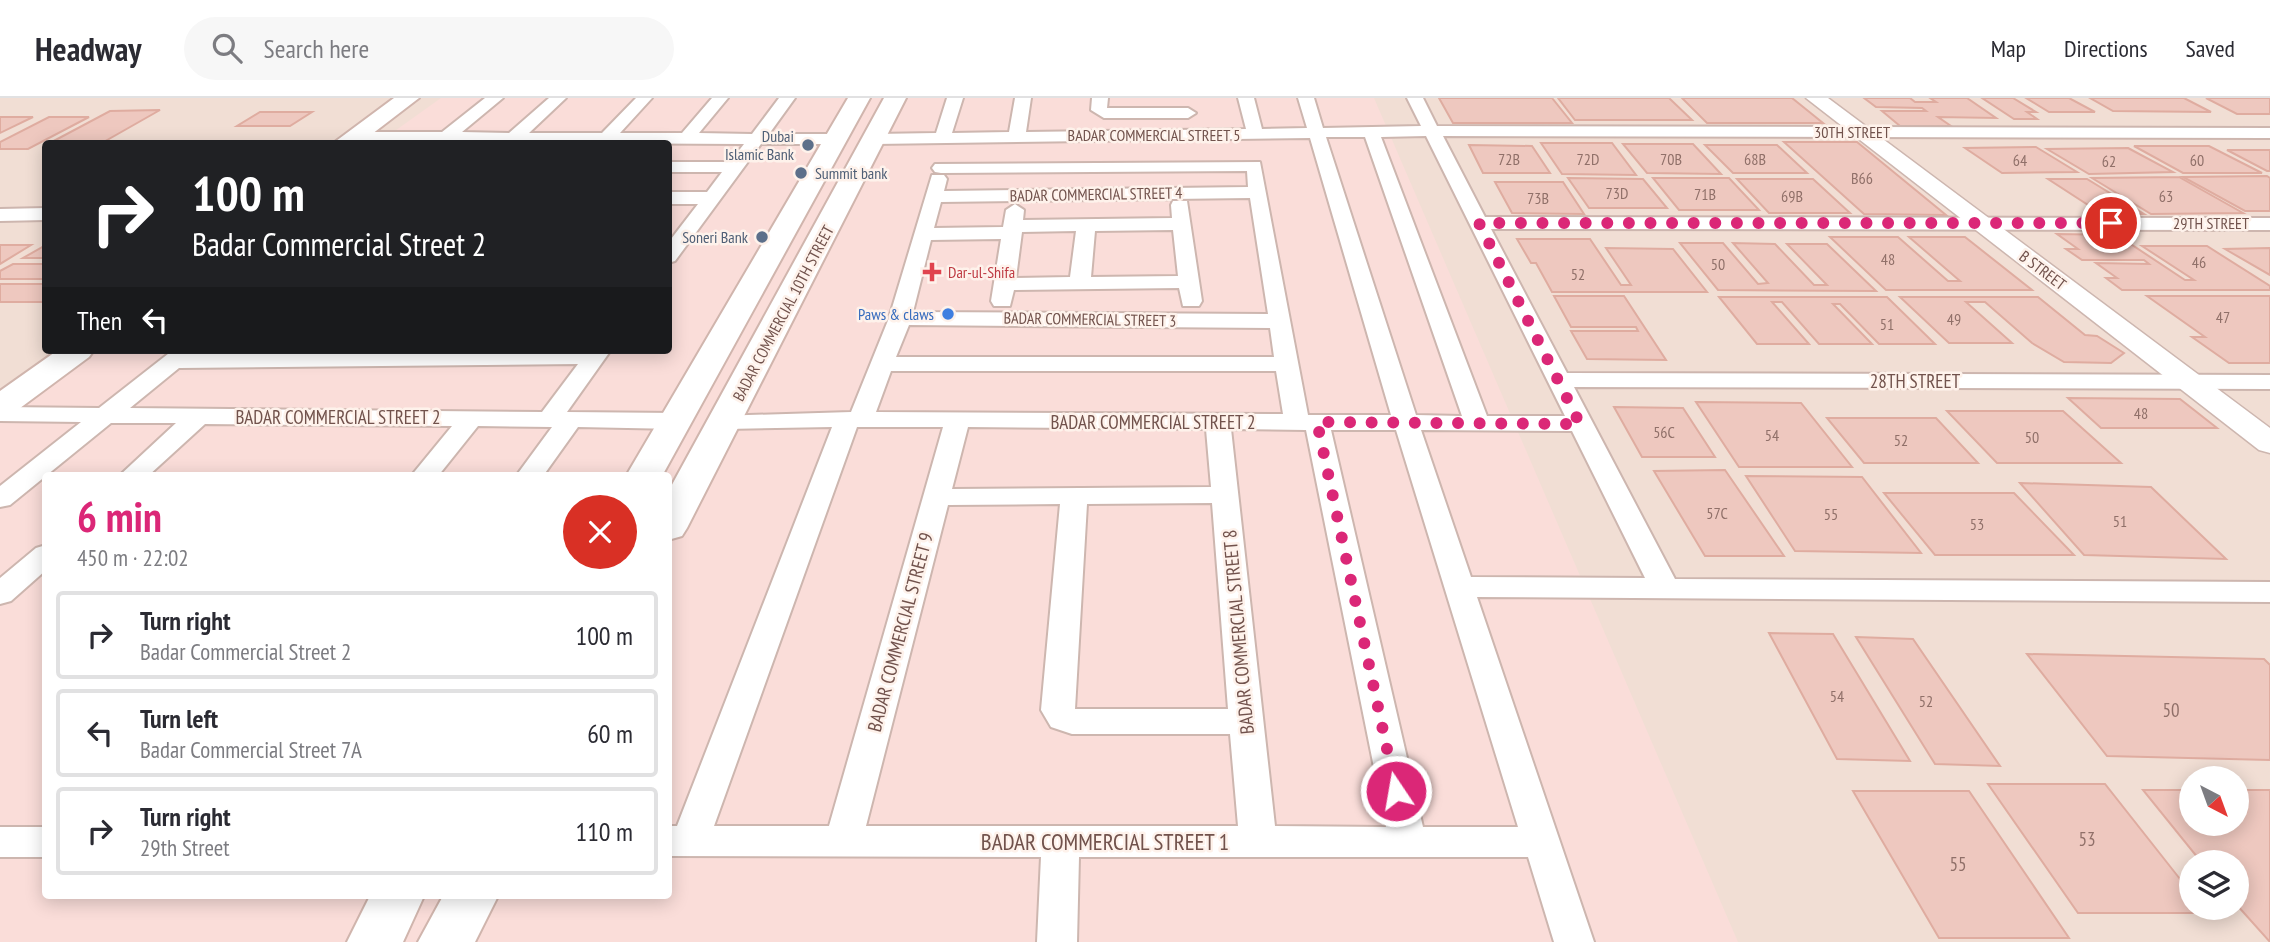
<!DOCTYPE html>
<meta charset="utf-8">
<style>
body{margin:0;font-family:"PT Sans Narrow",sans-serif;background:#f7f7f7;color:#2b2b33;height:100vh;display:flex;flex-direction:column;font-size:26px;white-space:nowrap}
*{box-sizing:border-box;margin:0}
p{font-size:23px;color:#7c7c81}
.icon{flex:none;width:38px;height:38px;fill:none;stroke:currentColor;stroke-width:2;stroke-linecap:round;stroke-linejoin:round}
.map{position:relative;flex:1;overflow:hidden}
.sheet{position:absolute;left:42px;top:374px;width:630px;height:427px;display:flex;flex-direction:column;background:#fff;border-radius:7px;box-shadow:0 4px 18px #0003}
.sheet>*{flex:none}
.top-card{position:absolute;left:42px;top:42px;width:630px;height:214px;border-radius:7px;box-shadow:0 4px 18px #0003;background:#202124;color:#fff;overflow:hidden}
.needle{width:46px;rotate:139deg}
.controls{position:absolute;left:2179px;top:668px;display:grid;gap:14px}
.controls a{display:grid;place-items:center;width:70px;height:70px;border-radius:50%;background:#fff;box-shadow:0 4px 18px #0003;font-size:35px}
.pin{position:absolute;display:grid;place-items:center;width:60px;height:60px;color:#fff;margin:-30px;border:4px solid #fff;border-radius:50%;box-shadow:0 2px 7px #0007}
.me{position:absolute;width:77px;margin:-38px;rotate:348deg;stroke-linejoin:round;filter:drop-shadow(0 0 5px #0008)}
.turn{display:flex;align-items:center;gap:24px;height:147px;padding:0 35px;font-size:32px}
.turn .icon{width:91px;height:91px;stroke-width:2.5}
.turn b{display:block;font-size:49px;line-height:60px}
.then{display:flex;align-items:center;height:66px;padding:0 35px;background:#0003;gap:14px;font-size:26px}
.round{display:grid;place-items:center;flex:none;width:74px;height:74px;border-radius:37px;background:#f7f7f7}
.summary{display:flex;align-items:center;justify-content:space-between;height:119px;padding:0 35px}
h1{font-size:42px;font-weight:800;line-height:52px;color:#db2777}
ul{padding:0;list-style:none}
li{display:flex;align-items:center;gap:21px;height:88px;margin:0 14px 10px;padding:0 21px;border:4px solid #e1e1e2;border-radius:7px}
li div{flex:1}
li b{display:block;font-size:26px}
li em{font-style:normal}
header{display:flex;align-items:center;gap:42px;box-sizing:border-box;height:98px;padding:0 35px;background:#fff;border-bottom:2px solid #e1e1e2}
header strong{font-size:33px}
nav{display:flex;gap:38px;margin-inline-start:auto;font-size:24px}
.search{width:490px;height:63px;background:#f7f7f7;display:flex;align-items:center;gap:18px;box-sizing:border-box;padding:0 24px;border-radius:38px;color:#7c7c81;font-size:26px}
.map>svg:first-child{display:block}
.residential{fill:#f1ded4;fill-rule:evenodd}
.commercial{fill:#faddd9;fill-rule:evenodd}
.building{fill:#eec8bf;stroke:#dfaca0;stroke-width:2}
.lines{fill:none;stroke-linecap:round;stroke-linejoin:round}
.minor-casing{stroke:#cdb6af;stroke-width:4}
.tertiary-casing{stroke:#cdb6af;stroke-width:3}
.secondary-casing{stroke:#d0b5ad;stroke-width:4}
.minor{fill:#fff;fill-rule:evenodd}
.tertiary{fill:#fff;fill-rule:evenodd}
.secondary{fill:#fff;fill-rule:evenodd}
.route{stroke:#db2777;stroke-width:12;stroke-dasharray:0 21.6}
.service-dot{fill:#5c6f8a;stroke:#fef2eb;stroke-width:2.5}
.health-dot{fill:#e0444e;stroke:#fef2eb;stroke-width:2.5}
.shop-dot{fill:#3f7fe0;stroke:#fef2eb;stroke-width:2.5}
.labels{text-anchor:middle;stroke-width:5;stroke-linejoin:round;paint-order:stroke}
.far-street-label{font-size:16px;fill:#71524c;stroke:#fef2eb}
.far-service-label{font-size:16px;fill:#4e5e75;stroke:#fef2eb;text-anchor:end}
.number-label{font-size:16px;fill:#907069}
.far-health-label{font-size:16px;fill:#be3a42;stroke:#fef2eb;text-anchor:start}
.far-shop-label{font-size:16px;fill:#366cbe;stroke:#fef2eb;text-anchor:end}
.street-label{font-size:19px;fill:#71524c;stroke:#fef2eb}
.near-number-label{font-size:19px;fill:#907069}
.near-street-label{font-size:23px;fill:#71524c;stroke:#fef2eb}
</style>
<header>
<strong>Headway</strong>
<div class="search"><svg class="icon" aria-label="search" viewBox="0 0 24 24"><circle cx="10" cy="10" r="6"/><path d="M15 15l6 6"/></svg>Search here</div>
<nav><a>Map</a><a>Directions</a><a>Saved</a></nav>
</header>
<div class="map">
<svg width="2270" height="844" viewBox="0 0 2270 844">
<rect width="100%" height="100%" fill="#faeee5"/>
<path class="residential" d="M0 0H2270V844H0ZM46 46H668V252H46ZM46 378H668V798H46ZM2191 681H2236V726H2191ZM2191 765H2236V810H2191Z"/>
<path class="commercial" d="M441 0H1374L1738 844H0V321L95 252H668V46L378 45ZM46 378H668V798H46Z"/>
<path class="building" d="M1439 0H1552L1572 25H1453Z
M1558 0H1669L1692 22H1575Z
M1682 0H1792L1823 25H1707Z
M1864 0H1910L1915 4H1936L1930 0H1967L1996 20 1938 19 1951 28H1900L1882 13H1926L1922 10 1876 9Z
M1982 0H2013L2036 14H2027L2037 21H2014Z
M2026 0H2069L2095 14H2049Z
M2090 0H2184L2211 14 2113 13Z
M2206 0H2270V16H2237Z
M160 12 100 46H48L110 13Z
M260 14H312L290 28H237Z
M0 19H33L0 35Z
M49 19H89L28 51H0V44Z
M1784 44H1857L1946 117 1864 116Z
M1541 45H1612L1636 77 1562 76Z
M1623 46H1693L1721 76 1647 75Z
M1469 47 1532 48 1550 75H1483Z
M1705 47H1777L1807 75H1733Z
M2134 48H2209L2262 75H2183Z
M2036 49 2077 74 2002 75 1965 50Z
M2128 50 2173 74 2089 76 2047 51Z
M2227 52H2270V73H2267Z
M2267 78 2270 80V113H2245L2183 79Z
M2179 79 2243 115 2151 116 2092 80Z
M1568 80 1643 81 1667 110H1589Z
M1653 80H1729L1759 112H1679Z
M1737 81H1813L1850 115H1769Z
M2048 81H2087L2144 116H2102Z
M1495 84H1563L1584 116 1512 115Z
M2057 136 2117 137 2185 182H2194L2142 148H2207L2270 188V192H2122L2106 180H2117L2096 165 2149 166 2144 162H2082L2066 151H2078Z
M1830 139H1898L1948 183H1960L1909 139H1965L2032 192H1886Z
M1517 141H1590L1621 187H1631L1606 150 1673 151 1707 194H1552L1536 165H1531Z
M1680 145H1723L1758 186 1768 185 1733 145 1775 146 1814 187H1827L1787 146H1827L1876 193 1718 192Z
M0 147H31L0 166Z
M46 147V160H23Z
M2270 150V177L2225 151Z
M13 166H46V181H0V173Z
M0 186H46V204H0Z
M1554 198H1624L1666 262 1587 261 1571 233H1638L1636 229H1571Z
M2147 198H2270V265H2229L2192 239H2205Z
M1719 199H1887L1935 246H1879L1840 206H1833L1872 246H1819L1782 204H1772L1809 246H1757Z
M1900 199H2038L2085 237 2097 238 2124 255 2111 265 2064 264 2032 245 1985 204H1966L2012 245H1949Z
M2068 300 2180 301 2217 330H2101Z
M1696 304 1801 305 1852 369H1739Z
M1614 309 1683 310 1715 359H1642Z
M1947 313H2063L2121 365H1997Z
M1827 320H1936L1978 365H1864Z
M1725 372 1784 458H1705L1654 373Z
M1746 378 1862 379 1921 455 1795 453Z
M2020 385 2151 389 2226 461 2084 457Z
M1884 395H2014L2074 457H1935Z
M1769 535 1833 536 1910 663 1837 661Z
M1856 539 1913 541 2000 668 1935 666Z
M2027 556 2264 561 2270 567V662L2107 658Z
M1988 686H2105L2191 795V810H2203L2207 815H2078Z
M2143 692H2191V726H2236V692H2270V844L2236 806V765H2202Z
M1853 693H1969L2069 840H1939Z"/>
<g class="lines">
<g class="minor-casing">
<path id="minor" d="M485 0H503L462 34 509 35 549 0H566L529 35H602L636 0H652L620 35H682L712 0H728L699 35 752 36 779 0H795L769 36H837L845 41 837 46H761L675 163 668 165V145L698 106H668V94H707L722 74H668V64H730L744 46 352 44 344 39 352 34H442Z
M947 0H963L952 35 1009 34 1015 0H1031L1026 34 1246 31 1238 0H1254L1262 31 1307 30 1298 0H1314L1323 30 1421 28 1407 0H1423L1437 28 2270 30V40L1443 38 1485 119 2270 120V132L1491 131 1567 275 2270 277V291L1574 289 1675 481 2270 484V504L1477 499 1594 844H1554L1528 759H1079L1077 844H1037L1041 759 668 758V728H677L832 329 726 331 717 328 713 323 717 318 851 314 889 220 932 77H944L947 81 944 93 1248 89 1247 73 941 75 935 74 932 70 935 66 1260 64 1308 317H1391L1310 40 875 46 867 41 875 36 936 35ZM1426 38 1565 318H1487L1381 39ZM1326 39H1365L1462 318 1416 317ZM1250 100 1268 216 913 214 931 142 1001 141 991 203 994 208H1010L1014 192 1179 190 1183 208H1199L1202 203 1187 103H1173L1171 107 1172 120 1023 122 1024 112 1015 106 1006 112 1003 129 934 130 941 104ZM1173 132 1178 178 1091 179 1095 133ZM1076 133 1070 179 1016 180 1022 134ZM909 227 1270 230 1274 259H896ZM891 273H1276L1283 316 876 314ZM857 329H943L829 728H714ZM968 329 1206 331 1211 389 952 391ZM1231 331 1306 332 1386 729 1275 728ZM1331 332H1396L1518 729H1423ZM1421 332 1572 333 1645 480 1471 479ZM1212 405 1228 611H1075L1087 406ZM1060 406 1041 612 1051 629 1072 636H1230L1238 728H866L948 407Z
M1092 0H1108L1107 10H1188L1196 15 1188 20H1104L1091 12Z
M46 110V122L0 123V111Z
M173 252H198L196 256 611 252 567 314 677 315 686 318 690 323 686 328 677 331 578 329 543 378H516L552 329 478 328 438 378H411L452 328 205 326 148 378H119L176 325H111L10 407 0 409V388L81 324 0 323V309L99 310ZM578 266 542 314 130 310 179 270Z
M46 447V472L11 503 0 506V480L36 450Z
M0 729H46V759H0Z"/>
</g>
<g class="tertiary-casing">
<path id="tertiary" d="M1806 0H1828L2270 330V355L2259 352Z"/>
</g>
<g class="secondary-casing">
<path id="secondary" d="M394 0H419L359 46H332Z
M848 0H870L662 378H626Z
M884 0H906L687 430 682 438 668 442V394Z
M58 252H94L89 259 12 316 0 319V293Z
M370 798H424L403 844H347Z
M443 798H498L475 844H418Z"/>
</g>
<use href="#minor" class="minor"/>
<use href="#tertiary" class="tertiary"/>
<use href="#secondary" class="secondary"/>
</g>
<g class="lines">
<path class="route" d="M1396 693 1317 324 1580 326 1479 125H2111"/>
</g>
<g class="service-dot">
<circle cx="808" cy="47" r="7"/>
<circle cx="801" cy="75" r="7"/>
<circle cx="762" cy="139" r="7"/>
</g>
<path class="health-dot" d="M928.5 163.5h7v7h7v7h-7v7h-7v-7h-7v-7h7z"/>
<circle class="shop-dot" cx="948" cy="216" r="7"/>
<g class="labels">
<g class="far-street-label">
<text x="1852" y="40">30TH STREET</text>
<text x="1154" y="43">BADAR COMMERCIAL STREET 5</text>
<text transform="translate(1096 96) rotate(-1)" y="6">BADAR COMMERCIAL STREET 4</text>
<text x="2211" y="131">29TH STREET</text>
<text transform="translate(2043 172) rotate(37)" y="6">B STREET</text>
<text transform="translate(783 215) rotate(-62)" y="6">BADAR COMMERCIAL 10TH STREET</text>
<text transform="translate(1090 221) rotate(1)" y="6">BADAR COMMERCIAL STREET 3</text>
</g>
<g class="far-service-label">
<text x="794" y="44">Dubai<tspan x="794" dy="18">Islamic Bank</tspan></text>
<text x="815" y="81" text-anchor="start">Summit bank</text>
<text x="748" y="145">Soneri Bank</text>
</g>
<g class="number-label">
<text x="1509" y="67">72B</text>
<text x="1588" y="67">72D</text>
<text x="1671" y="67">70B</text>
<text x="1755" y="67">68B</text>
<text x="2020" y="68">64</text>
<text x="2197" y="68">60</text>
<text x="2109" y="69">62</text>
<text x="1862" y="86">B66</text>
<text x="1617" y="101">73D</text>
<text x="1705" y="102">71B</text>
<text x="1792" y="104">69B</text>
<text x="2166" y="104">63</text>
<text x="1538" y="106">73B</text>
<text x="1888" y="167">48</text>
<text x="2199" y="170">46</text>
<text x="1718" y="172">50</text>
<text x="1578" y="182">52</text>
<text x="2223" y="225">47</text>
<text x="1954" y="227">49</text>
<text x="1887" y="232">51</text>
<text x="2141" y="321">48</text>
<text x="1664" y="340">56C</text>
<text x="1772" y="343">54</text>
<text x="2032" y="345">50</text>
<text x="1901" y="348">52</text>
<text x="1717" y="421">57C</text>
<text x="1831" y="422">55</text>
<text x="2120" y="429">51</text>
<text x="1977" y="432">53</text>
<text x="1837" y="604">54</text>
<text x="1926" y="609">52</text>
</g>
<g class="far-health-label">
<text x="948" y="180">Dar-ul-Shifa</text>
</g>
<g class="far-shop-label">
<text x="934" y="222">Paws &amp; claws</text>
</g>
<g class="street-label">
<text x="1915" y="290">28TH STREET</text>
<text x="338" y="326">BADAR COMMERCIAL STREET 2</text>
<text x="1153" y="331">BADAR COMMERCIAL STREET 2</text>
<text transform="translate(900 534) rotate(-75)" y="7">BADAR COMMERCIAL STREET 9</text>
<text transform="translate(1238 534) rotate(-95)" y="7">BADAR COMMERCIAL STREET 8</text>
</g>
<g class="near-number-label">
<text x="2171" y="619">50</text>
<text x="2087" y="748">53</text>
<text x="1958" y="773">55</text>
</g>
<g class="near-street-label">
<text x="1105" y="752">BADAR COMMERCIAL STREET 1</text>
</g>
</g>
</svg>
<div class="controls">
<a><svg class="needle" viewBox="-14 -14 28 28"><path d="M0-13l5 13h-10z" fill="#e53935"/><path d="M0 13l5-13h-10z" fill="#7c7c81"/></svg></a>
<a><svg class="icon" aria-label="layers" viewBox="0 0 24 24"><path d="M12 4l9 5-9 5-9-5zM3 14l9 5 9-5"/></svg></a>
</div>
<div class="pin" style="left:2111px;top:125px;background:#d93025"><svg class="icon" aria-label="arrive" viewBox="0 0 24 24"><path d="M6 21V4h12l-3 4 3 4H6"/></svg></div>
<svg class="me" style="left:1396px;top:693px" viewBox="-20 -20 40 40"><circle r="17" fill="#db2777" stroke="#fff" stroke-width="3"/><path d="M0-11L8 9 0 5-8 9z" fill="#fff"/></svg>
<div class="top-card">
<div class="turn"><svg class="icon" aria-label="right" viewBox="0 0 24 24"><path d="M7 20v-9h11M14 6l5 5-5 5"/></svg><div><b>100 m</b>Badar Commercial Street 2</div></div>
<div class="then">Then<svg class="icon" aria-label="left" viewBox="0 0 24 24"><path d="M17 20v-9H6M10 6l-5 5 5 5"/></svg></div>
</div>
<section class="sheet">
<div class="summary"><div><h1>6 min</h1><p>450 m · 22:02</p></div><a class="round" style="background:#d93025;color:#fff"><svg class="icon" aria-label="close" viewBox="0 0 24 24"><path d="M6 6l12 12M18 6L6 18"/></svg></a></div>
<ul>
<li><svg class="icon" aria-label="right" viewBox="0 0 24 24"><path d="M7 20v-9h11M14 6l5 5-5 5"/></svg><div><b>Turn right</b><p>Badar Commercial Street 2</p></div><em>100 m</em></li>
<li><svg class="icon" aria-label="left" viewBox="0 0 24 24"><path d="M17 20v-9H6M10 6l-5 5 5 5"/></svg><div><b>Turn left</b><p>Badar Commercial Street 7A</p></div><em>60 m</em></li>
<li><svg class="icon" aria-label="right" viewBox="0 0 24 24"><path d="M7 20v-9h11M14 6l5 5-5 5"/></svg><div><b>Turn right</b><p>29th Street</p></div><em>110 m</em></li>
</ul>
</section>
</div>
